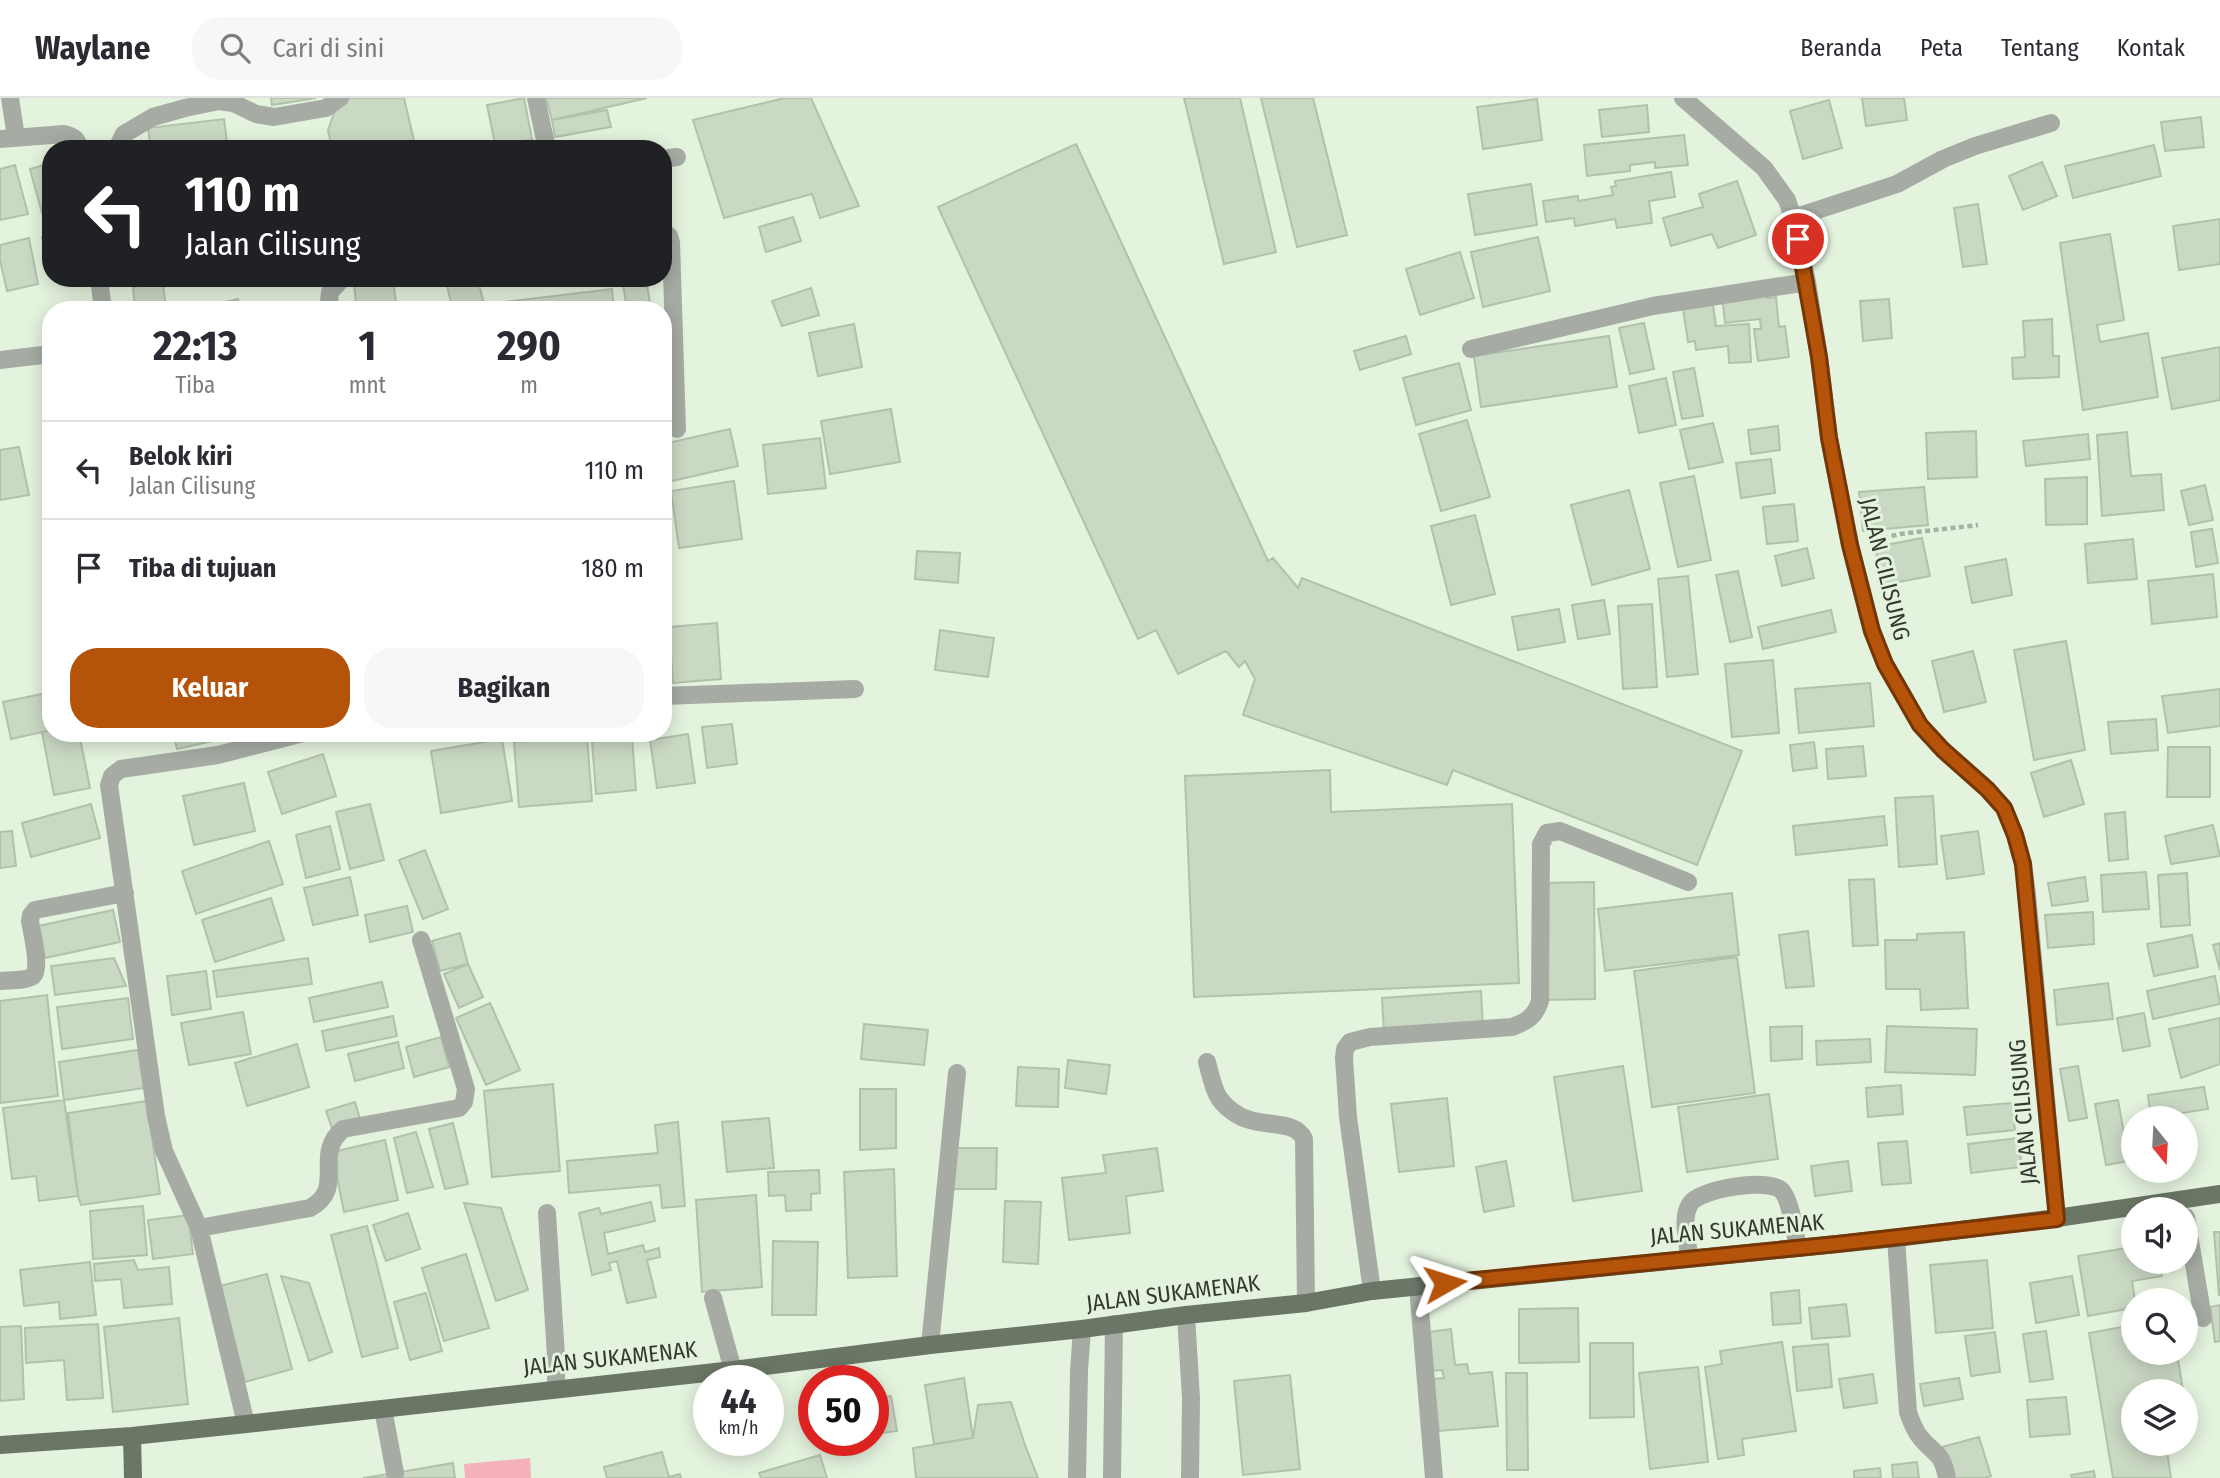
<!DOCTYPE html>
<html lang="id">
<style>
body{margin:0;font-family:"Fira Sans Condensed",sans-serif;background:#f7f7f7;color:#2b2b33;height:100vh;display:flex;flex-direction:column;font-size:26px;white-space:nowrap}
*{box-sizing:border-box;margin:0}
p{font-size:23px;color:#7c7c81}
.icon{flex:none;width:38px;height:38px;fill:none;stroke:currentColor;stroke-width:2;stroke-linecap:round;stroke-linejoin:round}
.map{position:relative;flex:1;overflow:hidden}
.panel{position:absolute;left:42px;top:203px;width:630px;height:441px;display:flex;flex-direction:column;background:#fff;border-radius:28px;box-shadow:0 4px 18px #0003}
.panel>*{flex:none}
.banner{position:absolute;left:42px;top:42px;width:630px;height:147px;border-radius:28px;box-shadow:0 4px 18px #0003;background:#202124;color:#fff;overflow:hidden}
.needle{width:46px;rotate:162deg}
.buttons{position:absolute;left:2121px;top:1008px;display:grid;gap:14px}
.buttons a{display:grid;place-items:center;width:77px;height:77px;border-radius:50%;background:#fff;box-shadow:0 4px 18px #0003;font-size:35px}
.speed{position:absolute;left:693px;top:1267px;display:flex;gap:14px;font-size:35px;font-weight:700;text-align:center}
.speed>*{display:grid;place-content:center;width:91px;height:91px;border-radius:50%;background:#fff;box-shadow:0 4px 18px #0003;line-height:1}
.speed small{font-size:18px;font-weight:400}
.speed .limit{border:10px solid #d22;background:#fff;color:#111}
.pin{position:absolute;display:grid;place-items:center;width:60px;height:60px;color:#fff;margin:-30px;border:4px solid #fff;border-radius:50%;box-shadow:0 2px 7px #0007}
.me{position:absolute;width:77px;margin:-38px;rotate:84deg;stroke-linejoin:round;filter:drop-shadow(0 0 5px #0008)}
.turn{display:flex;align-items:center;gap:24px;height:147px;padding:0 28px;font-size:32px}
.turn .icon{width:91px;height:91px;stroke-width:2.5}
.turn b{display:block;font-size:49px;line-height:60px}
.eta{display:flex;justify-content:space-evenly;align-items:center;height:119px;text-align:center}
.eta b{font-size:42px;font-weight:700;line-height:49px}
.button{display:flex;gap:14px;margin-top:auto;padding:14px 28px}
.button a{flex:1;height:80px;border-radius:28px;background:#b45309;color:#fff;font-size:28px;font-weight:700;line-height:80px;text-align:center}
.button a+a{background:#f7f7f7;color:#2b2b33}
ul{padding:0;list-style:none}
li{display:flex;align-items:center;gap:21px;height:98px;padding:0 28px;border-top:2px solid #e1e1e2}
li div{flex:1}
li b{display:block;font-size:26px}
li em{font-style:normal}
header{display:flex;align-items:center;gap:42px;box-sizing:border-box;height:98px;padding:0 35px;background:#fff;border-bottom:2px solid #e1e1e2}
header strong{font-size:33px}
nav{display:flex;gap:38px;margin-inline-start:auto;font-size:24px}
.search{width:490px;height:63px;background:#f7f7f7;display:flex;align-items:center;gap:18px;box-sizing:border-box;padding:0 24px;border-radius:28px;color:#7c7c81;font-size:26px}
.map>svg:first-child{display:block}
.green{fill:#f4b1b9}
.building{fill:#cad9c4;stroke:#b2c1ac;stroke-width:2}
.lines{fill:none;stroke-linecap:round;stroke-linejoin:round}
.path{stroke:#a7b3a2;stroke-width:4.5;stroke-dasharray:5 3.5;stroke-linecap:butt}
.minor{stroke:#a6aca3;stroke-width:18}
.major{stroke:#6a7666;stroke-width:18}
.route-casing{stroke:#753606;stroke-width:18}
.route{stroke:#b45309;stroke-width:12}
.labels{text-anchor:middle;stroke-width:6;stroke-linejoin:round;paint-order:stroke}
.street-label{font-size:23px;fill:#343a32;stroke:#e4f3de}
</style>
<header>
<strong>Waylane</strong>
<div class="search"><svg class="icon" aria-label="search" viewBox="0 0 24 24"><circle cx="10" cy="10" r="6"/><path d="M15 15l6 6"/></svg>Cari di sini</div>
<nav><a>Beranda</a><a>Peta</a><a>Tentang</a><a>Kontak</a></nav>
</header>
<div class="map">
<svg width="2220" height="1380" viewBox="0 0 2220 1380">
<rect width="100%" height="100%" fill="#e4f3de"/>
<path class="green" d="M530 1360 531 1380H465L464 1366Z"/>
<path class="building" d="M271 0H316L272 7Z
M351 0H404L416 51H332L328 32 338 4Z
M524 0 532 41 496 51 487 7Z
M546 0H647L552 22Z
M785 0H811L859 108 820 120 812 96 724 120 693 22Z
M1184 0H1240L1276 154 1224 166Z
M1261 0H1313L1347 137 1297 149Z
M1862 0H1904L1907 22 1866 28Z
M1537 1 1542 42 1483 51 1477 9Z
M1829 2 1842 50 1803 61 1790 13Z
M1647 7 1649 34 1602 39 1599 12Z
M607 12 611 29 555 39 552 22Z
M2201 19 2204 49 2165 53 2161 24Z
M224 21 228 51H151L148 30Z
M1684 37 1688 67 1655 70V64L1630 67V73L1587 78 1584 47Z
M1076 46 1268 463 1273 460 1298 490 1302 480 1742 653 1697 767 1453 672 1447 687 1243 617 1255 581 1245 563 1239 569 1226 553 1178 576 1156 532 1138 541 938 109Z
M2154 47 2161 78 2073 100 2065 68Z
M2042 64 2057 98 2023 112 2009 78Z
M51 65V112L42 115 30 71Z
M15 67 28 116 0 122V71Z
M1671 74 1675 99 1649 103 1652 125 1617 130 1615 121 1575 128 1574 120 1546 124 1543 103 1578 98V103L1613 97 1611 89 1616 88 1615 83Z
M1737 83 1756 137 1718 150 1712 136 1671 148 1663 120 1703 109 1699 96Z
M1531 86 1537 127 1475 137 1468 96Z
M1978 106 1987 166 1963 169 1954 110Z
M793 119 801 143 766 154 759 129Z
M2220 121V166L2179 172 2173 128Z
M2110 136 2124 222 2097 227 2100 244 2148 235 2158 299 2083 312 2060 145Z
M51 137V180L42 139Z
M1538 139 1550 193 1483 209 1471 154Z
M29 140 38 186 7 193 0 162V147Z
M1460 154 1474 200 1420 217 1406 171Z
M445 180H477L486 212H453Z
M622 180H646L651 212H627Z
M393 182 397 212H357L354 187Z
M163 185 166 212H135L133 189Z
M811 190 819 217 782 228 772 203Z
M612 191 614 212H504L503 204Z
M1767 194V200L1776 199 1779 229 1785 228 1789 259 1758 263 1754 231H1761L1760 221 1725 225 1722 198Z
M238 201 241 212H193Z
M1889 201 1892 240 1863 243 1860 203Z
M1713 207 1716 228 1749 226 1751 264 1729 265 1728 248 1696 252 1695 243 1688 244 1683 211Z
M2052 221 2053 258H2059V279L2013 281 2012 260 2025 259 2023 223Z
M1644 225 1654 271 1630 276 1619 230Z
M854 226 862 269 818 278 809 235Z
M1406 238 1411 256 1360 272 1354 253Z
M1609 238 1617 289 1481 309 1474 258Z
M2220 249V302L2172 311 2162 260Z
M1459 265 1471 312 1416 327 1403 280Z
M1694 270 1703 318 1682 321 1673 274Z
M1666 280 1676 327 1639 335 1629 288Z
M891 311 900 364 830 376 821 323Z
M1467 322 1490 399 1441 413 1419 336Z
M1713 325 1723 364 1689 371 1680 332Z
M1778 328 1780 352 1751 356 1748 332Z
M730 331 738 368 663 385V346Z
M1976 333 1977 379 1928 381 1926 335Z
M2127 334 2131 378 2161 376 2164 412 2102 418 2097 337Z
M2088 336 2090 361 2026 368 2023 343Z
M820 340 826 390 768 396 763 347Z
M19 349 29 397 0 402V352Z
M1771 361 1775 395 1741 400 1736 365Z
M1694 378 1711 462 1678 469 1660 385Z
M2087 379V426L2046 427 2045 381Z
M734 383 742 441 679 450 671 393Z
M2205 387 2213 422 2189 427 2181 393Z
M1924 389 1928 427 1863 433 1859 394Z
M1629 392 1650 471 1592 487 1571 407Z
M1794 406 1798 443 1767 446 1763 409Z
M1475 417 1495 496 1451 507 1431 428Z
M2212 431 2218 465 2196 469 2191 434Z
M1922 440 1930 478 1883 487 1875 449Z
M2133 441 2137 481 2088 485 2085 446Z
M1807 450 1814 480 1782 488 1775 458Z
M917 453 960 455 958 485 915 481Z
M2006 461 2012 497 1972 505 1965 469Z
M1738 473 1752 539 1730 544 1716 477Z
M2213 476 2217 519 2152 526 2148 483Z
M1688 478 1698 576 1667 579 1658 481Z
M1604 502 1610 536 1578 541 1572 507Z
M1652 506 1657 589 1623 591 1618 508Z
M1559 511 1565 544 1518 552 1512 519Z
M1831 512 1836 534 1763 551 1758 529Z
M717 525 721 581 673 585 669 529Z
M940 532 994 540 988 579 935 572Z
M2066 543 2085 652 2034 662 2014 552Z
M1973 553 1986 604 1944 614 1932 563Z
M1773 562 1779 635 1732 639 1725 566Z
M1870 585 1874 628 1799 635 1795 591Z
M2220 591V628L2168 635 2162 598Z
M51 594V632L11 641 3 604Z
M2156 621 2158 652 2111 656 2108 624Z
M732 626 737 666 707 670 702 629Z
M51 632V635H79L90 690 54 697 42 634Z
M173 635H216L213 643 177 651Z
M234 635H270L235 643Z
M688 636 695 685 657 690 650 642Z
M587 639 592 703 519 709 514 644Z
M632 639 636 692 596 696 592 643Z
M502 641 512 703 441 715 431 653Z
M1814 644 1817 670 1793 673 1790 647Z
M1863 648 1866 678 1828 681 1826 651Z
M2168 649H2210V699H2167Z
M323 656 336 698 282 716 268 674Z
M2071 662 2084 706 2044 719 2031 675Z
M1330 672 1331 714 1512 706 1519 885 1194 899 1185 678Z
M244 685 255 733 194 747 183 698Z
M1933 698 1937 766 1899 769 1895 700Z
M91 706 100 740 31 759 22 725Z
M370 706 384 762 350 771 336 714Z
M2125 714 2128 761 2109 763 2105 716Z
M1884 718 1887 747 1796 757 1793 728Z
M2213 727 2220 758 2171 766 2165 738Z
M330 728 340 771 306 780 296 737Z
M12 733 16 768 0 770V734Z
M1978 733 1984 776 1947 781 1941 738Z
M269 743 283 786 196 816 182 773Z
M425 752 448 811 423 821 399 762Z
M2146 774 2149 811 2103 814 2101 777Z
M2187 775 2190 827 2161 829 2158 777Z
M350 779 358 817 313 827 304 790Z
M2085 779 2088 803 2052 808 2048 785Z
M1874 781 1878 847 1853 848 1849 782Z
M1594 784 1595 901 1543 902 1541 785Z
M1732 795 1739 857 1605 873 1598 811Z
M271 800 284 842 215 864 202 822Z
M407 808 413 834 370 844 365 817Z
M113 812 120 844 45 860 38 828Z
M2093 814 2094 846 2048 850 2045 817Z
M1808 833 1814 888 1786 890 1779 837Z
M1964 834 1968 910 1921 912 1920 891H1886L1885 842H1917V836Z
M460 835 468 866 440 873 432 843Z
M2192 837 2198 869 2154 878 2147 846Z
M2220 845V872L2213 847Z
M1737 859 1755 995 1652 1009 1634 873Z
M114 860 126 888 55 897 51 868Z
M308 860 312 886 217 899 213 873Z
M468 866 483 899 459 910 444 876Z
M206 873 211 911 172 917 167 878Z
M2215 878 2220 906 2153 921 2147 893Z
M382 884 388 909 314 924 309 900Z
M2108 885 2113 921 2057 927 2054 892Z
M1481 893 1483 929 1384 935 1382 900Z
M47 897 58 998 0 1005V903Z
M128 900 133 941 62 951 57 909Z
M490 905 520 972 486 987 456 920Z
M243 914 251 956 189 967 181 925Z
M2144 915 2150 948 2123 953 2117 920Z
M393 918 397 938 326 953 322 933Z
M2220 920V966L2181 980 2169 931Z
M864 926 928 932 924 967 861 961Z
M1802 928V961L1771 963 1770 929Z
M1887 928 1977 931 1975 977 1885 974Z
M441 939 449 969 414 979 406 949Z
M1870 941 1871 964 1817 967 1816 943Z
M398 944 404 970 355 983 348 956Z
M297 946 309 989 247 1008 235 965Z
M138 952 144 990 64 1002 59 964Z
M1068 962 1110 967 1106 996 1065 990Z
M1623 968 1642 1093 1573 1103 1554 979Z
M2078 968 2087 1020 2069 1023 2060 971Z
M1018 969 1059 971 1058 1009 1016 1008Z
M553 986 560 1073 492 1079 484 993Z
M1901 987 1903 1016 1868 1019 1866 990Z
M2204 989 2208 1011 2170 1017V1020L2151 1019 2148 997Z
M860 991H896V1050L860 1052Z
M1769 996 1778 1061 1687 1074 1678 1009Z
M1447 1000 1454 1068 1399 1074 1391 1006Z
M64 1002 78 1098 39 1103 36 1078 12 1081 3 1010Z
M2118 1002 2129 1063 2106 1067 2095 1006Z
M147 1003 160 1096 81 1107 78 1098 68 1015Z
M355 1004 360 1021 332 1030 326 1013Z
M2012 1005 2015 1032 1967 1037 1964 1009Z
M769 1020 774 1070 727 1074 722 1024Z
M678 1024 685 1108 662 1110 660 1087 569 1095 567 1063 658 1055 655 1027Z
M453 1025 468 1086 445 1091 429 1031Z
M416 1034 433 1089 407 1095 394 1040Z
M2018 1040 2022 1069 1971 1075 1968 1046Z
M385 1042 398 1102 344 1114 332 1054Z
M1907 1043 1911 1085 1882 1087 1878 1045Z
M953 1050H997L996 1091H953Z
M1157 1050 1163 1093 1126 1098 1130 1135 1069 1142 1062 1080 1106 1075 1103 1057Z
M1506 1063 1514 1108 1484 1114 1476 1069Z
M1848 1063 1852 1093 1815 1098 1811 1068Z
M894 1071 897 1178 848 1180 844 1074Z
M819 1072 820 1095 811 1096V1112L786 1113 785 1097 769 1098 768 1074Z
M756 1097 762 1189 702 1194 696 1102Z
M1005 1103 1041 1104 1038 1166 1003 1164Z
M651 1104 655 1123 604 1135 608 1156 643 1147 645 1154 659 1150 660 1159 647 1162 656 1199 627 1205 617 1163 609 1165 611 1172 592 1177 579 1115 599 1110 601 1116Z
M464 1105 501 1110 528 1192 496 1203Z
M143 1108 147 1157 93 1161 90 1113Z
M408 1115 420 1151 386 1163 373 1127Z
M188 1117 193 1156 153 1161 148 1122Z
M367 1128 398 1250 362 1259 331 1137Z
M2214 1134H2220V1197H2219Z
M773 1143 818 1144 816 1217H772Z
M2133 1149V1164H2159L2162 1178 2132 1183 2135 1202H2133V1210L2088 1218 2078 1158Z
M466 1156 489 1230 444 1243 422 1170Z
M134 1162 138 1172 169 1169 172 1206 124 1210 121 1181 95 1183 94 1166Z
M1987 1162 1993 1230 1936 1235 1930 1167Z
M90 1164 96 1217 60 1221 59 1204 24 1208 20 1172Z
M267 1176 292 1271 245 1284 220 1188Z
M281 1178 309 1185 332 1254 309 1263Z
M2072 1178 2079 1217 2036 1225 2030 1185Z
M1799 1192 1801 1225 1773 1227 1771 1195Z
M426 1195 442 1253 410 1262 394 1204Z
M1846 1206 1850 1238 1812 1241 1809 1210Z
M2220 1207V1243L2215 1244 2210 1209Z
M1578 1210 1579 1264 1519 1265V1211Z
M179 1220 188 1306 113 1314 104 1229Z
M98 1226 103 1300 67 1302 64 1262 26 1265 25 1230Z
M2133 1227V1255H2177L2183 1292 2133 1293V1346H2166L2171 1380H2113L2089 1235Z
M21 1228 24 1301 0 1303V1229Z
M1451 1231 1455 1267 1467 1266 1469 1276 1492 1274 1498 1328 1439 1333 1433 1281 1444 1280 1442 1272 1432 1273 1428 1234Z
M2046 1233 2053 1281 2030 1284 2023 1236Z
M1995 1234 2000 1274 1971 1278 1965 1238Z
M1782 1244 1796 1333 1742 1341 1744 1357 1718 1361 1705 1269 1722 1266 1720 1253Z
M1590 1245H1633L1634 1319 1590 1320Z
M1828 1246 1832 1289 1797 1293 1793 1249Z
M1698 1269 1708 1364 1650 1371 1639 1275Z
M1506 1275H1527L1528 1372H1507Z
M1873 1276 1877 1305 1844 1310 1839 1281Z
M1290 1277 1300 1371 1243 1377 1234 1283Z
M964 1280 973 1340 934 1346 925 1287Z
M1959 1280 1963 1301 1924 1308 1920 1286Z
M891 1298 897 1333 873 1336V1301Z
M2066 1299 2070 1336 2030 1339 2027 1302Z
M1011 1304 1025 1347 1038 1380H916L913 1350 973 1340 978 1307Z
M1979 1339 1991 1378 1984 1380H1952L1942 1349Z
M662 1354 669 1379 680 1376 681 1380H607L604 1369Z
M820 1357 827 1380H761L759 1375Z
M1917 1364 1919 1380H1893L1892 1367Z
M453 1365 455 1380H363L395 1375Z
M1880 1370 1881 1380H1854V1373Z
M2094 1373 2095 1380H2072L2071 1377Z"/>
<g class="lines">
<path class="path" d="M1875 442 1900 436 1978 427"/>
<path class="minor" d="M10 0 16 39
M536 0 547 51
M1683 0 1764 70 1787 102 1793 120 1807 184 1819 259 1829 340 1850 447 1872 533 1885 566 1920 627 1943 652 1987 691 2004 710 2015 737 2023 766 2027 796 2057 1120
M0 41 64 36C73 38 78 41 79 51
M117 50 124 36 153 19 185 10 219 3 233 5 256 16 274 19 326 10 340 0
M663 61 677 59
M1793 120 1897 86 1943 61 1975 48 2051 25
M663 134 669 138 671 145 677 331
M99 180 103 212
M328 212 330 194 343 180
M1471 251 1653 208 1807 184
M0 262 51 256
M663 598 855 591
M0 883C9 882 26 883 33 878 41 871 32 835 30 823L31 817 35 812 125 795
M1207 964C1210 975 1213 991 1219 1000 1226 1010 1238 1019 1250 1022 1267 1028 1296 1023 1304 1041L1306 1205
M547 1115 556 1258V1291
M2186 1119 2203 1220
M199 1130 310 1110C347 1090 312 1057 343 1031L459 1010 464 1004 466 991 421 842
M1896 1140 1908 1314C1911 1323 1914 1332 1920 1339 1934 1357 1942 1353 1947 1380
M1689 1159C1688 1143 1681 1120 1690 1106 1699 1091 1769 1079 1782 1093 1791 1103 1795 1136 1798 1150
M1418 1188 1434 1380
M1372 1193 1348 1019 1344 960 1345 951 1350 944 1370 939 1512 929C1526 924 1535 919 1540 903L1541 746 1547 735 1560 733 1688 784
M713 1200 733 1272
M1186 1217 1191 1300 1190 1380
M930 1247 957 975
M383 1311 395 1375
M246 1326 199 1130 164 1053 156 1018 109 687 112 678 121 671 218 657 303 635
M1077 1380 1079 1273 1082 1231
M1112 1380 1114 1226"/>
<path class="major" d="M132 1338 133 1380
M0 1347 132 1338 246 1326 733 1272 930 1247 1082 1231 1186 1217 1306 1205 1372 1193 1896 1140 2057 1120 2220 1096"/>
</g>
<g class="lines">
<g class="route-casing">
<path id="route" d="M1445 1185 1837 1146 2057 1121 2023 766 2015 737 2004 710 1987 691 1943 652 1920 627 1885 566 1872 533 1850 447 1829 340 1819 259 1798 141"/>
</g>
<use href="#route" class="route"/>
</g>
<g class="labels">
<g class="street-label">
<text transform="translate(1885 471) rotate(76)" y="8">JALAN CILISUNG</text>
<text transform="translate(2023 1014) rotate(-95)" y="8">JALAN CILISUNG</text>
<text transform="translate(1737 1131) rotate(-5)" y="8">JALAN SUKAMENAK</text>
<text transform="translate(1173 1195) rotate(-7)" y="8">JALAN SUKAMENAK</text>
<text transform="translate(610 1260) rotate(-6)" y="8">JALAN SUKAMENAK</text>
</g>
</g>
</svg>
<div class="buttons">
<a><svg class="needle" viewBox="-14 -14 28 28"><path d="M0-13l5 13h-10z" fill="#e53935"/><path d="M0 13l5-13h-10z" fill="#7c7c81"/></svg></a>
<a><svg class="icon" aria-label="sound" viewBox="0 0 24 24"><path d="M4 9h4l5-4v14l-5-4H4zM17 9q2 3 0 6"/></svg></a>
<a><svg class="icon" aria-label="search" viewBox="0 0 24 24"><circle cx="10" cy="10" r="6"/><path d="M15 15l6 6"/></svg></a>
<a><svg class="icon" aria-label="layers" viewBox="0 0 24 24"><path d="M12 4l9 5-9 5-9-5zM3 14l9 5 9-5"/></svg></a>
</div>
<div class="speed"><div>44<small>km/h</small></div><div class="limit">50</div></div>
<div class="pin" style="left:1798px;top:141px;background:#d93025"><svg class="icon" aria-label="arrive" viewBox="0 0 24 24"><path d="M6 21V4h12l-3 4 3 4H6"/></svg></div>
<svg class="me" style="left:1445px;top:1185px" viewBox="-20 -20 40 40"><path d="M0-17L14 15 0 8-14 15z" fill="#b45309" stroke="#fff" stroke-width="4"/></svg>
<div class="banner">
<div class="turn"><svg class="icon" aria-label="left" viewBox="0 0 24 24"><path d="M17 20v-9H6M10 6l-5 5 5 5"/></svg><div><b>110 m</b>Jalan Cilisung</div></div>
</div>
<section class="panel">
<div class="eta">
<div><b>22:13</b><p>Tiba</p></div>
<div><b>1</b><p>mnt</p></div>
<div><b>290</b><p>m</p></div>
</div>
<ul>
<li><svg class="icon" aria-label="left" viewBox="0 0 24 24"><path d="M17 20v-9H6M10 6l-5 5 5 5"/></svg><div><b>Belok kiri</b><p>Jalan Cilisung</p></div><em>110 m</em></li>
<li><svg class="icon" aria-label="arrive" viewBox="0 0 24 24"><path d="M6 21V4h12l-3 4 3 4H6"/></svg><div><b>Tiba di tujuan</b></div><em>180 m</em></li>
</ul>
<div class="button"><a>Keluar</a><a>Bagikan</a></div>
</section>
</div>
